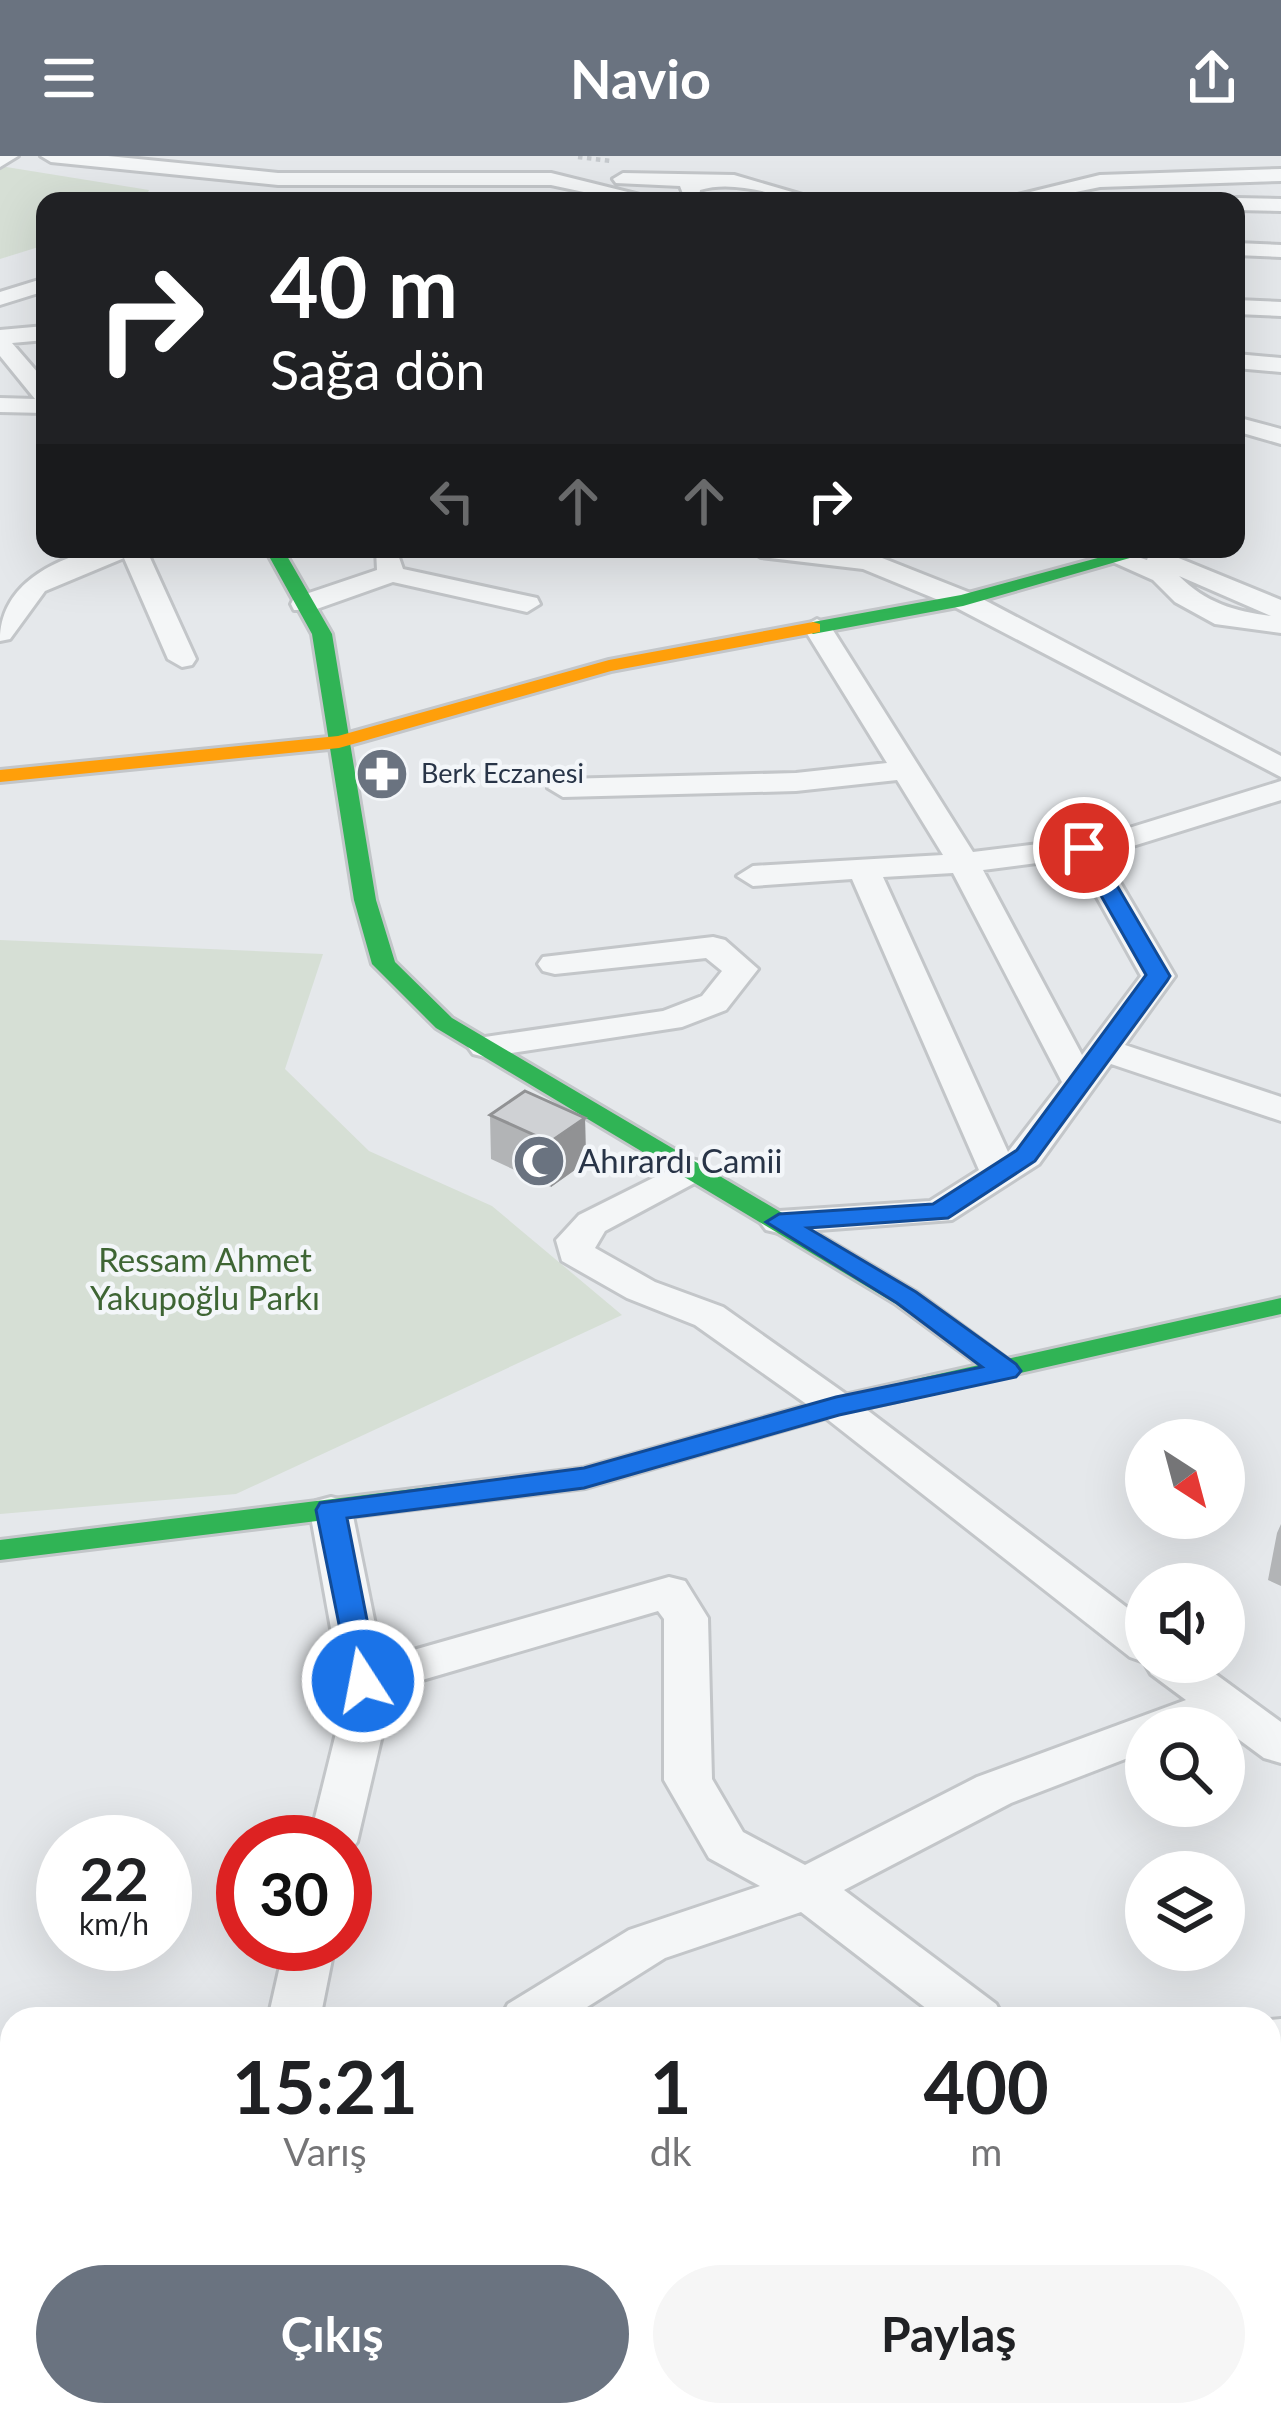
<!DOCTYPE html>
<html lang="tr">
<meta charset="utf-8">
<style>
body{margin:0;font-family:Lato,sans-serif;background:#f6f6f6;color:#202124;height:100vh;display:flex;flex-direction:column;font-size:45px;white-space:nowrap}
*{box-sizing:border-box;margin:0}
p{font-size:39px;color:#757577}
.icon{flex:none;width:66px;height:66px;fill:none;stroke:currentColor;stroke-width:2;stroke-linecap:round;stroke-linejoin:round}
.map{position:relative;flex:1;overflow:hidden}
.panel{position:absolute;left:0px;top:1851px;width:1281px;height:420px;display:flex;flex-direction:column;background:#fff;border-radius:36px 36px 0 0;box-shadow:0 12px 48px #0002}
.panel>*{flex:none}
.guide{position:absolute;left:36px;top:36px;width:1209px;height:366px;border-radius:24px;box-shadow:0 12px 48px #0002;background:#202124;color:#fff;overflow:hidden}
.needle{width:78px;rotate:144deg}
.controls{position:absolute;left:1125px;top:1263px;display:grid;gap:24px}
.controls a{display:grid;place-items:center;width:120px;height:120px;border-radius:50%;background:#fff;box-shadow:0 12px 48px #0002;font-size:60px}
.speed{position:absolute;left:36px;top:1659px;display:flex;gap:24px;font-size:60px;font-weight:700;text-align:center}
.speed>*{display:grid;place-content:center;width:156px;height:156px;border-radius:50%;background:#fff;box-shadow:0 12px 48px #0002;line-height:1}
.speed small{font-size:30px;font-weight:400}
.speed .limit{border:18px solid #d22;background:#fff;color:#111}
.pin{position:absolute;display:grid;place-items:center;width:102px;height:102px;color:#fff;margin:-51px;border:6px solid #fff;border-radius:50%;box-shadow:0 3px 12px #0007}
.me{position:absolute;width:132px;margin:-66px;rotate:349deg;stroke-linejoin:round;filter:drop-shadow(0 0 9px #0008)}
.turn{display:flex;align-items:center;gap:42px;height:252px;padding:0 36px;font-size:54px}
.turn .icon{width:156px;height:156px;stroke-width:2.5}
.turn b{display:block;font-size:84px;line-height:102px}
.lanes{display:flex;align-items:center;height:114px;padding:0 36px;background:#0003;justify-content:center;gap:60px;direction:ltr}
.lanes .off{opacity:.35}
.eta{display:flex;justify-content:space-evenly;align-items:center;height:204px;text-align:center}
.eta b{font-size:72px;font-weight:700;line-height:84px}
.action{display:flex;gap:24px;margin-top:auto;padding:24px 36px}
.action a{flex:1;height:138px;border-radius:72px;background:#6a7380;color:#fff;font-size:48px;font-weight:700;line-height:138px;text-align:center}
.action a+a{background:#f6f6f6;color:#202124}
header{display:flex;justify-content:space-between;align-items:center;height:156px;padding:0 36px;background:#6a7380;color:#fff;font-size:54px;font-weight:700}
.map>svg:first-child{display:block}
.green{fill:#d6dfd5}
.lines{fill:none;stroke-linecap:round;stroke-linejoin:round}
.street-casing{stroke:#c3c6c9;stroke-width:6}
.fast-casing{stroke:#c3c6c9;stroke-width:6}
.slow-casing{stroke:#c3c6c9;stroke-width:6}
.path{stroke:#c5c9cd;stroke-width:4.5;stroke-dasharray:4.5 4.5;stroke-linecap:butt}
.street{fill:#f4f6f7;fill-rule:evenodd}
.fast{fill:#30b455;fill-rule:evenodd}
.slow{fill:#ff9f0a;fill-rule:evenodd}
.wall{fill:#b2b4b6}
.shaded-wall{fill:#919294}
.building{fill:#cfd1d4;stroke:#919294;stroke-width:3}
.route{fill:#1a73e8;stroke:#114b97;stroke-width:3}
.labels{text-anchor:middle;stroke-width:9;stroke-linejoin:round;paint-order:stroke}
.far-poi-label{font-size:27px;fill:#283447;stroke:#f3f6f9;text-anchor:start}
.poi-label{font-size:33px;fill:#283447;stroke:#f3f6f9;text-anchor:start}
.park-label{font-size:33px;fill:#3e6534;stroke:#f3f6f9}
</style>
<header><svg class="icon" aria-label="menu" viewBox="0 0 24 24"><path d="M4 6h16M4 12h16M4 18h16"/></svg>Navio<svg class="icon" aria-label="share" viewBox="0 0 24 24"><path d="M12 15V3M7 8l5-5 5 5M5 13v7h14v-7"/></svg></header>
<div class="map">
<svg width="1281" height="2271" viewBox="0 0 1281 2271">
<rect width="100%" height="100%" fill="#e5e8eb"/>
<path class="green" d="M0 10 149 34 144 45H45V89L0 103Z
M0 784 323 798 285 913 369 995 492 1050 622 1159 236 1338 0 1358Z"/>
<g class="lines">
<g class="street-casing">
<path id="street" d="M0 0H18L0 11Z
M41 0H108L278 17H551L664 45H626L551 29H278L51 6Z
M1281 13V25L1100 31 1032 45H993L1100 19Z
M623 17 734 19 823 45C782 45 740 22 700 34L699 43H685L680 30 616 27 613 23Z
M1236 42 1281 43V55L1236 54V45H1228Z
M1236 87 1281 89V101L1236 99Z
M45 122V135L0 149V136Z
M1236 144 1281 146V160L1236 158Z
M45 170V184L12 187 45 225V257L0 256V242L35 243 0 200V174Z
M1236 198 1281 202V216L1236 212Z
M1236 261 1281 273V288L1236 275Z
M96 393H146L196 503 192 509 182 511 168 503 124 402 45 435 10 483 0 485C0 431 48 406 96 393Z
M376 393H396L403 413 537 442 540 448 527 456 393 426 314 454H294L291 448 294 442 377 414Z
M748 393H826L877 400 973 438 1281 600V621L953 450 863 413 761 401Z
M1159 394 1281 444V477L1215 468 1175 446 1153 424 1106 403 1119 395 1147 404 1150 396ZM1179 420 1271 460C1234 455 1206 447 1179 420Z
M817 463 831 471 973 696 1103 680 1281 625V644L1104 699 1175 820 1125 889 1281 941V965L1111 908 1039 1008 952 1064 779 1077 766 1074 760 1066 766 1058 779 1055 930 1045 979 1014 852 723 753 730 737 720 753 710 943 699 897 624 796 635 563 641 548 632 563 623 796 617 887 607 803 471ZM1075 702 1141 820 1082 899 983 714ZM953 717 1062 926 1008 996 883 721Z
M713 781 725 784 758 813 726 854 682 871 485 901 473 898 468 891 473 884 485 881 663 855 702 840 722 815 706 802 555 818 543 815 538 808 543 801Z
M691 1003 704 1006 709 1014 704 1022 605 1075 595 1092 655 1126 723 1151 850 1241 1146 1466V1506H1199L1281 1566V1607L1264 1602 1218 1568 1146 1572V1595L1011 1647 844 1734 996 1848 1004 1863H940L801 1756 665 1802 568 1863H500L508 1848 629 1774 760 1730 709 1702 664 1624V1463L658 1455 388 1534 390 1545 357 1686 345 1701V1686H309L344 1545 310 1355 316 1345 331 1341 346 1345 352 1355 382 1503 669 1421 685 1425 708 1462 712 1623 743 1676 805 1709 977 1621 1186 1544 1151 1518 1144 1506 1130 1501 822 1259 695 1169 627 1142 562 1105 556 1084 579 1059Z
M285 1788H335L320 1863H268Z
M1281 1863V1905L1269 1906V1864Z
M12 1983V2030L0 2034V1987Z
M12 2237V2259H61L56 2271H0V2241Z
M1281 2238V2271H1249L1254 2259H1269V2242Z
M179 2259H237L235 2271H177Z
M704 2259H762V2271H704Z"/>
</g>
<g class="fast-casing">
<path id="fast" d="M265 393H283L332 478 376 744 395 806 452 862 916 1136 1007 1203 1281 1142V1158L839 1258 585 1332 0 1404V1384L584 1312 836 1241 979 1209 896 1148 436 872 372 808 354 744 312 478Z
M1131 393H1161L963 450 813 478 804 472 813 466 961 439Z"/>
</g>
<g class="slow-casing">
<path id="slow" d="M813 466 820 468V476L611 515 339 592 0 626V614L338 580 609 504Z"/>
</g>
<path class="path" d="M578 1 611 5"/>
<use href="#street" class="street"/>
<use href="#fast" class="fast"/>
<use href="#slow" class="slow"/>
</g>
<path class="wall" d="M490 959 585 962 586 1006 551 1031 491 1003Z
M1281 1368V1430L1268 1424 1277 1377Z"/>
<path class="shaded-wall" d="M585 962 586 1006 551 1031 550 986Z"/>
<path class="building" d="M525 935 585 962 550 986 490 959Z"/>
<path class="route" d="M1084 685 1095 692 1170 820 1167 825 1035 1005 948 1062 808 1072 916 1136 1016 1208 1021 1215 1016 1221 839 1259 584 1332 347 1362 379 1525 375 1533H352L316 1354 320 1347 584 1312 836 1241 982 1211 897 1147 766 1066 779 1058 933 1048 1017 994 1146 819 1074 692Z"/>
<defs>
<g id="pharmacy-disc" transform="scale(2.7)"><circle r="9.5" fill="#6a7380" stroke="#f3f6f9"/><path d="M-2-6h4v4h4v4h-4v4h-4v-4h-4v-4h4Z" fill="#fff"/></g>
<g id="mosque-disc" transform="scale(2.7)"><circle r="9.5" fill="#6a7380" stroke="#f3f6f9"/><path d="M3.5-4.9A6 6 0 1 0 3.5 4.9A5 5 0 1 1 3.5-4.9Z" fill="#fff"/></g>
</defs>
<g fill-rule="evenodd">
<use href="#pharmacy-disc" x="382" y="618"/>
<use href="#mosque-disc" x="539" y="1005"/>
</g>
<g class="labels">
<g class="far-poi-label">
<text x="421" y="627">Berk Eczanesi</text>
</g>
<g class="poi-label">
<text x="578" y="1017">Ahırardı Camii</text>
</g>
<g class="park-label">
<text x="205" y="1116">Ressam Ahmet<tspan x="205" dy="38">Yakupoğlu Parkı</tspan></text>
</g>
</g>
</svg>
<div class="controls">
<a><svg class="needle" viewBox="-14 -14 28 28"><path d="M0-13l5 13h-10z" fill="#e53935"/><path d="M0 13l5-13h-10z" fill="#757577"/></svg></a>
<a><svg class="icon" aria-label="sound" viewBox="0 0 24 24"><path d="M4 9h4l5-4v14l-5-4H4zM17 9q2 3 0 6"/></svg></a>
<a><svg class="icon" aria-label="search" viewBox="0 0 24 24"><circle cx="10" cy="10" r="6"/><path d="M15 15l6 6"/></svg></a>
<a><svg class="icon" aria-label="layers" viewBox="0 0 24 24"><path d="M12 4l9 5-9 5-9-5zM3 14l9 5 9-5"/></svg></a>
</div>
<div class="speed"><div>22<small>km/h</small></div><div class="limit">30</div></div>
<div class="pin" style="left:1084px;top:692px;background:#d93025"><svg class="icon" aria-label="arrive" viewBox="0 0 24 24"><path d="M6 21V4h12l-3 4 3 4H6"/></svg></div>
<svg class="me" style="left:363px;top:1525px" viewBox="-20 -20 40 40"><circle r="17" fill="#1a73e8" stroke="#fff" stroke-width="3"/><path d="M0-11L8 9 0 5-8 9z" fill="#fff"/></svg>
<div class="guide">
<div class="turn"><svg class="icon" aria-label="right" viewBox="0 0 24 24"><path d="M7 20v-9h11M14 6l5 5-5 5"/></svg><div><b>40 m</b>Sağa dön</div></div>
<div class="lanes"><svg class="icon off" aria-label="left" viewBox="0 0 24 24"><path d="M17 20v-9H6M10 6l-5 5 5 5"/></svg><svg class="icon off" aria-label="ahead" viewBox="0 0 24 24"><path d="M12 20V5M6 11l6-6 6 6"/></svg><svg class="icon off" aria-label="ahead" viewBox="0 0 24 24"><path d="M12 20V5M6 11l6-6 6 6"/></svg><svg class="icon" aria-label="right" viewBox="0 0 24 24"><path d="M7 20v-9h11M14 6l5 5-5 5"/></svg></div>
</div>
<section class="panel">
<div class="eta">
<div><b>15:21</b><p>Varış</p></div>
<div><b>1</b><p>dk</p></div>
<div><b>400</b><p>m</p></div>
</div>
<div class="action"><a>Çıkış</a><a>Paylaş</a></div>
</section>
</div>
